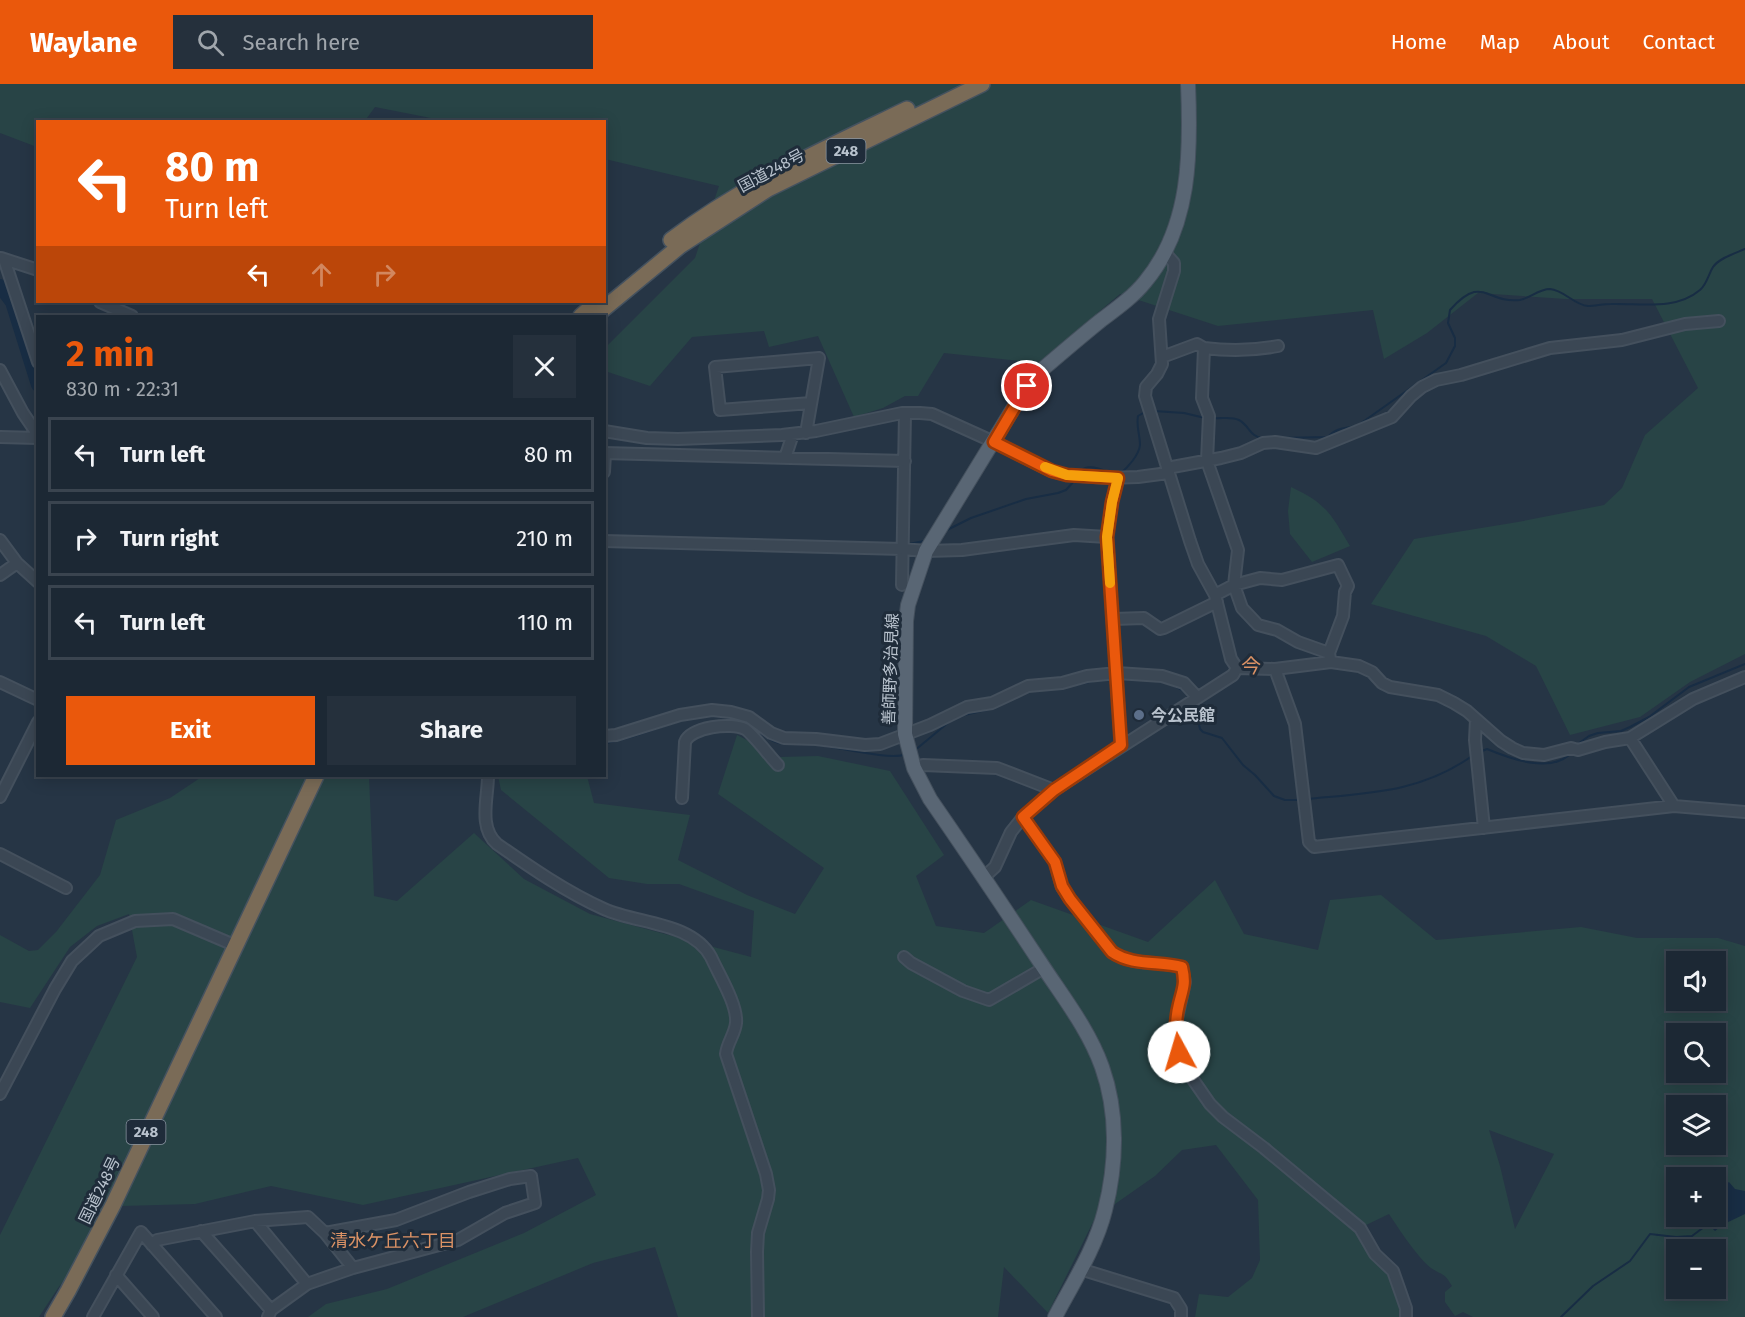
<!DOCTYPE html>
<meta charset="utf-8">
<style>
body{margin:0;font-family:"Fira Sans","Noto Sans JP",sans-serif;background:#25303c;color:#f1f3f6;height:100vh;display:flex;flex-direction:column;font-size:22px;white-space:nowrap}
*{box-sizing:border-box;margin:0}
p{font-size:20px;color:#a0a6ac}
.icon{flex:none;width:33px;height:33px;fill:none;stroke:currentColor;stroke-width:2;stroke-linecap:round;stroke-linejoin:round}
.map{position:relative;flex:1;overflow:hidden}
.sheet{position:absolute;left:36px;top:231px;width:570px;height:462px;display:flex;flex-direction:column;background:#1c2834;border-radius:0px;box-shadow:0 3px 15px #0003,0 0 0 2px #3a444f}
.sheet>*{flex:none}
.banner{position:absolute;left:36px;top:36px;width:570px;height:183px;border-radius:0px;box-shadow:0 3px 15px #0003,0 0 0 2px #3a444f;background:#ea580c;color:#fff;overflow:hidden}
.controls{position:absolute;left:1666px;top:867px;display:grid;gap:12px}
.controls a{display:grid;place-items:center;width:60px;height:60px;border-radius:0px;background:#1c2834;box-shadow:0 3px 15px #0003,0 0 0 2px #3a444f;font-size:30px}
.pin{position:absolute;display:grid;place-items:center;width:51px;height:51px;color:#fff;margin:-26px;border:3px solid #fff;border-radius:50%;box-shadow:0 2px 6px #0007}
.me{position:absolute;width:66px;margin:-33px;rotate:354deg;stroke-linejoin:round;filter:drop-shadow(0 0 4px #0008)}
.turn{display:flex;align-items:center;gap:21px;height:126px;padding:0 30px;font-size:27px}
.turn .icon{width:78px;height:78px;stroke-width:2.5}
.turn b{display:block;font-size:42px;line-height:51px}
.lanes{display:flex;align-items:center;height:57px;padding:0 30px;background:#0003;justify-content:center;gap:30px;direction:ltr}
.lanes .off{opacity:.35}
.round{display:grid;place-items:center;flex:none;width:63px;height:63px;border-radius:0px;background:#25303c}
.headline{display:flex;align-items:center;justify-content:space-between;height:102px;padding:0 30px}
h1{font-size:36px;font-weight:700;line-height:45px;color:#ea580c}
.cta{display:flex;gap:12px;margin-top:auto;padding:12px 30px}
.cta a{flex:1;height:69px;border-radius:0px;background:#ea580c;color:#fff;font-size:24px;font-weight:700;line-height:69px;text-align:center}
.cta a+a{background:#25303c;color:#f1f3f6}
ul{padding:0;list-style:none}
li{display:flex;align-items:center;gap:18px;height:75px;margin:0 12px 9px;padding:0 18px;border:3px solid #3a444f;border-radius:0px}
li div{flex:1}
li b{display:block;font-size:22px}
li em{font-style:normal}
header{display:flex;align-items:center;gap:36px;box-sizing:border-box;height:84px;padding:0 30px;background:#ea580c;color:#fff}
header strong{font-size:28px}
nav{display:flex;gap:33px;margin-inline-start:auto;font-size:21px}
.search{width:420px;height:54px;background:#25303c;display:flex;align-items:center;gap:15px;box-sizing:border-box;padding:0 21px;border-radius:0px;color:#a0a6ac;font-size:22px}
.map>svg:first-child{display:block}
.green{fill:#284446;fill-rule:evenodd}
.water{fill:#182d44}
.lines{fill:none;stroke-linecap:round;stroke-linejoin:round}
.stream{stroke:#182d44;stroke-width:2}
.river{stroke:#182d44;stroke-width:14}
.minor-casing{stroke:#44505d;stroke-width:14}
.major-casing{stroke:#44505d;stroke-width:16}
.highway-casing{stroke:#45525f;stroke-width:18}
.minor{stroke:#3b4754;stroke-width:10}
.major{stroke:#596674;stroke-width:14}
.highway{stroke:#7a6b57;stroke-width:15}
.route-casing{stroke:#983908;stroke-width:15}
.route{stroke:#ea580c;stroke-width:10}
.slow{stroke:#f59e0b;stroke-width:10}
.service-dot{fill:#5c6f8a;stroke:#1f2c3a;stroke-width:2}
.labels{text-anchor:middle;stroke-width:6;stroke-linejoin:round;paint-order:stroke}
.shield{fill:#1f2c3a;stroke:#8a95a1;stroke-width:1.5}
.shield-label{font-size:15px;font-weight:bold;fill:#b8c2cd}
.street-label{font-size:16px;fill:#b8c2cd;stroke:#1f2c3a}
.poi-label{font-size:16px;font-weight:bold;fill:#b8c2cd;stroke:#1f2c3a;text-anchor:start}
.neighbourhood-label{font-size:18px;fill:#db9265;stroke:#1f2c3a}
.quarter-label{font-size:20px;fill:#db9265;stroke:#1f2c3a}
</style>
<header>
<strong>Waylane</strong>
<div class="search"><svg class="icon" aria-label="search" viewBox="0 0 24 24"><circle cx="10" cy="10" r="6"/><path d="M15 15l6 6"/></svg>Search here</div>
<nav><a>Home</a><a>Map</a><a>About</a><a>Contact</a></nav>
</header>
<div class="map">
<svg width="1745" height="1233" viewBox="0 0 1745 1233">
<rect width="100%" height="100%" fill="#263545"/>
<path class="green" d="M0 0H1745V570L1690 598 1640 633 1570 651 1536 582 1486 552 1371 520 1414 455 1518 438 1604 421 1622 404 1645 351 1698 304 1652 215H1566L1478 209 1427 249 1384 275 1373 226 1218 242 1120 210 1038 279 944 269 918 312H905L883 324 854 333 818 252 769 263 764 247 692 253 650 302 605 287V264L695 174 719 102 605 75 604 38 446 37 375 23 364 38H38L37 63 0 49Z
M1291 403C1326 419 1331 430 1350 462L1312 478 1290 450 1288 427Z
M737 651 780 673 818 672 890 687 944 771 916 792 936 842 984 849 1031 816 1148 858 1215 796 1244 850 1318 866 1330 816 1381 811 1436 856 1581 843 1637 854H1718L1745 862V1233H1473L1463 1228 1455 1232 1445 1218V1208L1452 1202C1444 1188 1443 1192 1431 1184 1417 1173 1399 1145 1389 1130L1364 1142C1379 1169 1401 1201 1402 1233H1195L1199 1210 1228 1213 1252 1194 1260 1176 1258 1116 1216 1061 1182 1066 1155 1092 1095 1134 1048 1229 1004 1183 998 1233H678L655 1163 593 1179 463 1233H308L326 1220 387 1205 524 1149 596 1111 578 1074 363 1121 271 1102 195 1120 122 1122 58 1204 39 1233H0V1151L137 873 129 830 97 842 70 863 30 924 0 918V851L29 867 38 866 56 848 100 791 116 736 170 714 203 692H369L374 812 397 817 474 749 524 795 590 830 751 873 754 827 679 800H647L609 794 501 706 498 692H587L594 719 690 731 678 776 747 811 795 830 824 784 718 710ZM1677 878H1716V916H1677ZM1677 950H1716V988H1677ZM1677 1022H1716V1060H1677ZM1489 1046 1554 1070 1515 1145 1500 1082ZM1677 1094H1716V1132H1677ZM1677 1166H1716V1204H1677Z"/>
<path class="water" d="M1729 1098 1735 1105 1745 1107V1130L1724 1140 1715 1147 1708 1140V1133L1716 1132V1107Z"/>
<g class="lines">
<path class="stream" d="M1154 327 1184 329 1205 334
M1213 334C1222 335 1230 332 1239 336 1249 341 1250 353 1262 354
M1280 354 1328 353C1336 344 1345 344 1357 342L1446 279 1455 262V254L1448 239 1450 226C1483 189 1486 220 1520 216 1530 214 1539 205 1550 205 1564 206 1574 221 1588 222 1595 222 1603 220 1611 220 1640 219 1675 227 1700 206 1707 200 1708 191 1713 183 1719 174 1736 169 1745 165
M1079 388C1089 378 1101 386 1112 389
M1121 389C1128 383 1139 371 1140 361 1140 351 1136 342 1138 332L1145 328
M947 446 971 434 1026 415 1058 409 1066 406 1075 396
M909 460 924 457
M1121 595C1143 596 1170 594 1187 610
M1071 602 1098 596
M1194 619 1200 645 1203 648 1222 654 1243 681 1255 691 1274 712 1285 716H1301
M604 659C640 655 676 632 712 632 722 632 734 633 743 637 759 645 772 664 792 659
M818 661C838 663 891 677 906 670
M1575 662 1589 652 1598 649 1621 647 1630 643 1649 633 1689 603 1745 580
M914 667 949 638 964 631 995 624 1027 608
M1480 668 1487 665C1511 675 1553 691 1573 667
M1306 715C1367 709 1420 709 1472 672
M1561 1233 1593 1202 1630 1177 1650 1150 1676 1153 1692 1152 1708 1140"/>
<path class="river" d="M0 202 12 218 38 301"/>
<g class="minor-casing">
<path id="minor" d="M1165 169 1174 179V187L1159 235 1162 280 1157 290 1146 303 1145 312 1190 457 1198 480 1215 511 1231 575 1237 584
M1 174 38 186
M4 175 38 278
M100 218 132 232
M1204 264C1230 267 1252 267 1278 262
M1162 273 1197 260 1204 264 1202 314 1209 332 1207 377 1238 466 1234 501 1242 524 1258 541 1277 546 1298 558 1329 569
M0 286 23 329 38 351
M604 347 647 354 678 355 782 351 816 347 902 329H920L932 330 994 358 1051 387 1067 391 1107 394 1138 393 1168 389
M806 349 819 274 715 283 720 326 811 319
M0 353 38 354
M604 369 905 377
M785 374 793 350
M1167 384 1221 374 1241 369 1263 359 1275 358 1316 364 1392 333 1411 312 1422 303 1436 296 1461 291 1550 264 1622 256 1685 240 1719 237
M604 388 605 369
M1118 394 1112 418 1107 453 1121 661
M0 456 17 479 38 498
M604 457 902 465 926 467 962 466 1074 451 1107 453
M0 491 17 479
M902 501 905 329
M1215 511 1234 501 1260 494 1282 496 1338 481 1348 502 1345 508 1343 532 1329 569 1330 575
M1113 535 1144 534 1160 545 1164 544 1217 518
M1237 584 1275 585 1331 578 1359 582 1372 588 1382 599 1390 603 1438 611 1454 619 1467 627 1501 657 1512 664 1523 669 1544 671 1571 664 1578 666 1605 658 1630 654 1693 615 1745 593
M1275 585 1295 640 1309 758 1314 763 1674 722 1745 728
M0 598 38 616
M1476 635 1475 656 1484 744
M604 652 616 651 680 631 712 626 731 628 749 633 771 649 784 654 816 655 865 661 880 660 930 641 967 623 992 619 1028 602 1062 599 1087 592 1117 589 1162 592 1184 599 1197 613
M1630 654 1674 722
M914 684 923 681 997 684 1054 706
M488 692C488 714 478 743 497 760 530 783 566 808 604 825 637 840 692 838 711 873 718 889 738 921 736 939 735 950 727 959 726 970L766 1090 769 1106 768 1115 758 1149 757 1168 758 1233
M0 713 38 638
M682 714 685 658C691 643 731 638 745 645 752 649 771 674 778 681
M1023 733 1055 778 1062 803 1070 815 1112 868C1132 882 1159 877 1182 883L1185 898 1176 939 1177 958 1185 984 1210 1020 1223 1033 1264 1064 1360 1144 1375 1170 1393 1187 1406 1224V1233
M0 770 66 804
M984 793 995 783 1011 748 1023 733 1054 706 1233 591 1237 584
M904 873 911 879 963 907 989 916 1044 884
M0 1010 55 905 72 877 99 852 135 837 173 835 234 861
M255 1137 307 1200
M201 1147 271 1226
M152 1161 157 1156 255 1137 308 1133 325 1149 353 1184
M1080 1185 1174 1214 1181 1225V1233
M116 1191 153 1233
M93 1233 141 1148 216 1233
M268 1233 271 1226 307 1200 353 1184 458 1156 505 1129 535 1119 531 1092 510 1095 469 1108 396 1136 325 1149"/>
</g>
<g class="major-casing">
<path id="major" d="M1055 1233C1073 1199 1096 1163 1105 1126 1117 1079 1118 1028 1102 983 1089 946 1063 913 1042 881 1005 825 968 770 930 715L914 684 905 650 906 537 908 521 926 467 1027 302 1037 290C1058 272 1079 254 1100 237 1116 225 1133 213 1145 198 1191 143 1191 68 1188 0"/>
</g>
<g class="highway-casing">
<path id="highway" d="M671 156C743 101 826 64 907 25
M581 232 597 218
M595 232 680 162 768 105 982 0
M53 1233 68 1207 113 1121 316 692"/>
</g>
<use href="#minor" class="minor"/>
<use href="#major" class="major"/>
<use href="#highway" class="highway"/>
</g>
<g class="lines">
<g class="route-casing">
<path id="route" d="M1027 302 994 358 1052 387 1067 391 1118 394 1112 418 1107 453 1121 661 1054 706 1023 733 1055 778 1062 802 1070 815 1112 868C1132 882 1159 877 1182 883 1186 900 1183 904 1179 920 1175 936 1175 952 1179 968"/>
</g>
<use href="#route" class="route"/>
<path class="slow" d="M1045 383 1067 391 1118 394 1112 418 1107 453 1110 499"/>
</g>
<circle class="service-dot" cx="1139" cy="631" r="6"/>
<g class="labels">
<g class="shield">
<rect x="826.5" y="55" width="39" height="24" rx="4.5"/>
<rect x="126.5" y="1036" width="39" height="24" rx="4.5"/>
</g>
<g class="shield-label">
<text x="846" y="72">248</text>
<text x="146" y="1053">248</text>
</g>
<g class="street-label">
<text transform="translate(771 86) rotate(-28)" y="6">国道248号</text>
<text transform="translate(890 585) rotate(-88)" y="6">善師野多治見線</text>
<text transform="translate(99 1106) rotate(-64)" y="6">国道248号</text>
</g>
<g class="poi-label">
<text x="1151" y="637">今公民館</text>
</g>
<g class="neighbourhood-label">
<text x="393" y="1163">清水ケ丘六丁目</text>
</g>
<g class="quarter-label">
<text x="1251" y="589">今</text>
</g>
</g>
</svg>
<div class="controls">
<a><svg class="icon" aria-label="sound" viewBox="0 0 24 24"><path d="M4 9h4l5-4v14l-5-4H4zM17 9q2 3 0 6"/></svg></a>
<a><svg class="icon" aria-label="search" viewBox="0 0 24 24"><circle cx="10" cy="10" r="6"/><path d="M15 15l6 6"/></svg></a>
<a><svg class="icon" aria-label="layers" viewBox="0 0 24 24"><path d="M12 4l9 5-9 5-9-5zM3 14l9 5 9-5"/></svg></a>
<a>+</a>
<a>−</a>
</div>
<div class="pin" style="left:1027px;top:302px;background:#d93025"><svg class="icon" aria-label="arrive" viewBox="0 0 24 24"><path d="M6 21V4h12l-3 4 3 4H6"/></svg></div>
<svg class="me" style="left:1179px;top:968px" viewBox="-20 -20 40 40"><circle r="19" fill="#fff"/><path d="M0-13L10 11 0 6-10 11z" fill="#ea580c"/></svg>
<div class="banner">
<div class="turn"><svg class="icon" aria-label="left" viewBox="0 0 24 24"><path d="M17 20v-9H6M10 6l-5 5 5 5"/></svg><div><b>80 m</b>Turn left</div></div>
<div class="lanes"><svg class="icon" aria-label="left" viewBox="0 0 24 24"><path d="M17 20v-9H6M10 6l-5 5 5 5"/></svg><svg class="icon off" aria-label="ahead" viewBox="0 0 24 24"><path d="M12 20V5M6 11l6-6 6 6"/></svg><svg class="icon off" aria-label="right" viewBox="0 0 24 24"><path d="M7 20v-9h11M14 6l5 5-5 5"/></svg></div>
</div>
<section class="sheet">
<div class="headline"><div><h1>2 min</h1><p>830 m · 22:31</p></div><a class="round"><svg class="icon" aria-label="close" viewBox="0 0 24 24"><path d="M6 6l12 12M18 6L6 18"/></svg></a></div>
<ul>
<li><svg class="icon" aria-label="left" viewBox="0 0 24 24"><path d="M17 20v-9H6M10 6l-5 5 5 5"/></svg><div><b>Turn left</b></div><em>80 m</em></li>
<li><svg class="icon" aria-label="right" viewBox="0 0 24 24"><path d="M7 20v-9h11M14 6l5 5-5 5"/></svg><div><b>Turn right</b></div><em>210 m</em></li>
<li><svg class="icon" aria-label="left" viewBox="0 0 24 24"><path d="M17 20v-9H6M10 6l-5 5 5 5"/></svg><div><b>Turn left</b></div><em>110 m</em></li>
</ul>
<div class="cta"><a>Exit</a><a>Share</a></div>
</section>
</div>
